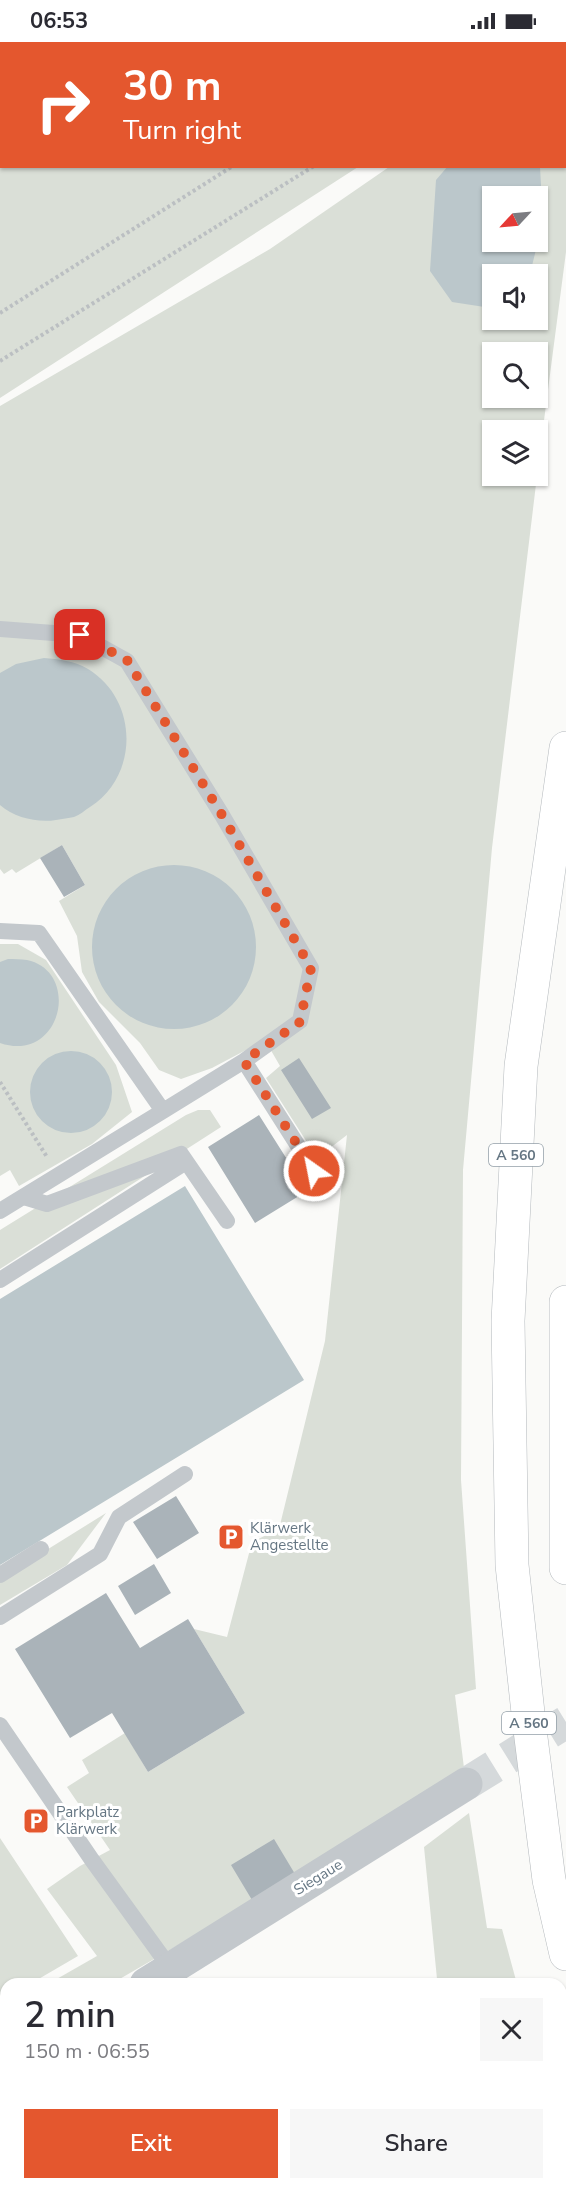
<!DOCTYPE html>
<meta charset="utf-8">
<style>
body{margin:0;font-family:"Nunito Sans",sans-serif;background:#f7f7f7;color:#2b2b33;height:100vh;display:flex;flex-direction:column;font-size:22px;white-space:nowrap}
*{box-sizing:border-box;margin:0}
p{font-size:20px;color:#7c7c81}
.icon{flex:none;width:33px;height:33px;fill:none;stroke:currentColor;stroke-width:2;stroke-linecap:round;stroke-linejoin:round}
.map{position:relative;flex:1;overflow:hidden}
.sheet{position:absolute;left:0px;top:1936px;width:567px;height:212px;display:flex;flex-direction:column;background:#fff;border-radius:18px 18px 0 0;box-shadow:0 2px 4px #0004}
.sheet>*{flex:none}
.guide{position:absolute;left:0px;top:0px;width:567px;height:126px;box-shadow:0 2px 4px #0004;background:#e4572e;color:#fff;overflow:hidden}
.needle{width:39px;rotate:244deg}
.tools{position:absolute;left:482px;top:144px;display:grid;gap:12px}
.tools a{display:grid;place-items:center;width:66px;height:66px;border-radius:0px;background:#fff;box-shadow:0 2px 4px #0004;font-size:30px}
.pin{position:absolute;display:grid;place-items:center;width:51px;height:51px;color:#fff;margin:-26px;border-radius:12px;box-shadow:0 3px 9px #0006}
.me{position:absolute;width:66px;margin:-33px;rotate:327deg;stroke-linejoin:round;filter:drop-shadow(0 0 4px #0008)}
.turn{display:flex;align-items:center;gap:21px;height:126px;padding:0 24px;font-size:27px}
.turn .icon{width:78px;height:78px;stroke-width:2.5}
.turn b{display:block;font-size:42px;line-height:51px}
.round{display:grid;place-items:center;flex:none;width:63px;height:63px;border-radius:0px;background:#f7f7f7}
.head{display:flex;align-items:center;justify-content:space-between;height:102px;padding:0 24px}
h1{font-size:36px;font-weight:600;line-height:45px}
.primary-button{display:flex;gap:12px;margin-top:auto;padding:12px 24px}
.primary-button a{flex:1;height:69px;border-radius:0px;background:#e4572e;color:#fff;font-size:24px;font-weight:600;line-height:69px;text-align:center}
.primary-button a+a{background:#f7f7f7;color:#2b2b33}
.status{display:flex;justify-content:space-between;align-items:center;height:42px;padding:0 30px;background:#fff;direction:ltr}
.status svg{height:16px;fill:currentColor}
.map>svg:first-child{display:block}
.green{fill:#dadfd7;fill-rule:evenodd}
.water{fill:#bbc7cb;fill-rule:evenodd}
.building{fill:#aab3b9}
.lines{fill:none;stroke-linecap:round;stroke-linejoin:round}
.minor-tunnel{stroke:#d5d9db;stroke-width:33;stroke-dasharray:33 16;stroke-linecap:butt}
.motorway-casing{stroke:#b4b9bd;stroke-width:34}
.path{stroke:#bbbfc2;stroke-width:4;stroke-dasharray:3 3;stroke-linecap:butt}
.service{stroke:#c3c8cc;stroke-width:16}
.minor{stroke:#c3c8cc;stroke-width:33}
.motorway{stroke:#fff;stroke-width:33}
.route{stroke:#e4572e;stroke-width:10;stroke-dasharray:0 18}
.labels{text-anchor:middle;stroke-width:6;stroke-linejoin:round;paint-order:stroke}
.shield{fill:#fff;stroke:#939fa8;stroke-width:1.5}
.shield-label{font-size:14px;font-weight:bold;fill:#657683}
.poi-label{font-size:15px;fill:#657683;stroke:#fff;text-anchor:start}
.street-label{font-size:15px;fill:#657683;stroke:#fff}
</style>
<div class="status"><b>06:53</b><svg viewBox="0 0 49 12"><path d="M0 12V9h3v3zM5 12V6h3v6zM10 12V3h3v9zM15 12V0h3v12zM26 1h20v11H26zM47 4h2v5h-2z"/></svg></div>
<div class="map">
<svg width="566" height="2147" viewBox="0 0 566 2147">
<rect width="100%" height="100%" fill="#fafaf8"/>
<path class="green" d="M0 0H550L2 2V124L358 125 0 356Z
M566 3V210L537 432V388H492V434H537L492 806 463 1128 461 1438 476 1647 455 1653 464 1726 425 1760 111 1942H48L97 1914 47 1847 80 1824 110 1808 67 1745 89 1731 82 1718 125 1691 148 1730 245 1671 194 1587 227 1595 252 1500 279 1487 325 1299 347 1093 317 1116 266 1036 280 1024 265 998 212 1026 181 1037 159 1028 140 1001 99 960 82 930 77 894 59 859 85 843 62 803 16 831 12 827 4 832 0 827V364L270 207 389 125 566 124ZM492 154H537V200H492ZM492 232H537V278H492ZM492 310H537V356H492Z
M0 902H18L46 918 116 1023 132 1070 92 1102 19 1144 10 1128 0 1134Z
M198 1068H210L221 1085 0 1227V1188L186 1073Z
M106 1471 67 1523 0 1563V1537Z
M469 1771 487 1886 502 1887 517 1942H427L437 1937 424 1805Z
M0 1796 78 1914 30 1942H6V1957L0 1960Z
M6 1966V2004L0 2008V1969Z
M561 2113 566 2132V2147H399L397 2142H561Z"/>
<path class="water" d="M448 124 540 125 543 179 530 232H492L491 266 452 260 430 229 436 138ZM492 154H537V200H492Z
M44 616C58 617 75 619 88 627 139 658 139 734 90 765 85 768 80 773 74 775 69 776 62 777 56 778 38 781 15 776 0 763V631L16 622Z
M92 905a82 82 0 1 1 164 0a82 82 0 1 1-164 0Z
M8 917C14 917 21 917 27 918 82 930 61 1022 0 1001V920Z
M30 1050a41 41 0 1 1 82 0a41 41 0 1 1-82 0Z
M185 1144 304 1338 0 1523V1257Z"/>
<path class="building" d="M62 803 85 843 64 855 40 816Z
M299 1016 331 1066 312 1077 281 1028Z
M259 1073 307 1149 255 1181 208 1105Z
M176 1454 199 1491 157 1517 133 1480Z
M154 1522 171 1551 135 1573 118 1544Z
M106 1551 140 1606 188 1577 245 1671 148 1730 112 1671 70 1696 15 1607Z
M274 1797 295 1832 252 1858 231 1823Z"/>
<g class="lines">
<path class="minor-tunnel" d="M466 1742 566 1680"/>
<g class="motorway-casing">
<path id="motorway" d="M566 706 521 1024 508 1279 512 1523 529 1680 549 1838 566 1912
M566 1260V1526"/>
</g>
<path class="path" d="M279 2V0
M518 2 520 0
M0 66H2
M0 271 233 124
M0 319 314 124
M0 1040 47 1115"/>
<path class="service" d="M0 587 80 593 127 619 222 773 311 926 300 979 244 1019 163 1069
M0 889 39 891 163 1069 0 1169
M244 1019 314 1129
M24 1155 47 1162 181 1112 227 1179
M0 1238 186 1120
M0 1533 41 1507
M0 1575 100 1512 119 1475 185 1432
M0 1683 92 1818 171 1927"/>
<path class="minor" d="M146 1942 466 1742
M0 2035 6 2031"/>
<use href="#motorway" class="motorway"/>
</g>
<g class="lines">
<path class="route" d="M80 593 127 618 222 773 311 926 300 980 244 1019 314 1129"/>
</g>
<defs>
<g id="parking-square" transform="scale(1.35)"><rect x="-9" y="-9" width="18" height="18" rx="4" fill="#e4572e" stroke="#fff"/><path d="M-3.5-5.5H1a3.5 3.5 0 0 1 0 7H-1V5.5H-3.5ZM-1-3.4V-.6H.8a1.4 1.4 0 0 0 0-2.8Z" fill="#fff"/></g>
</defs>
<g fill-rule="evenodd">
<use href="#parking-square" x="231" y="1495"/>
<use href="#parking-square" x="36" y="1779"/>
</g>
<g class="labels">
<g class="shield">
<rect x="489" y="1102" width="54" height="22" rx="4.5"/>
<rect x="502" y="1670" width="54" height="22" rx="4.5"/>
</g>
<g class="shield-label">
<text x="516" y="1118">A 560</text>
<text x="529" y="1686">A 560</text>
</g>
<g class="poi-label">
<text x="250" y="1491">Klärwerk<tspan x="250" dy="17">Angestellte</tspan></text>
<text x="56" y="1775">Parkplatz<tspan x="56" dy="17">Klärwerk</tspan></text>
</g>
<g class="street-label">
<text transform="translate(318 1835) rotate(-32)" y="5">Siegaue</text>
</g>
</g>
</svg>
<div class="tools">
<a><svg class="needle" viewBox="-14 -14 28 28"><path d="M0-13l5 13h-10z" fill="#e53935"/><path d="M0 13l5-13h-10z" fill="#7c7c81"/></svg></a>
<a><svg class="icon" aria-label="sound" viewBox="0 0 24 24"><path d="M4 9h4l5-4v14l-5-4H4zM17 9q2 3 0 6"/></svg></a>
<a><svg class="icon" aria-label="search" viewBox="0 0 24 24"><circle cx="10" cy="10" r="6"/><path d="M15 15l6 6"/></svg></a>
<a><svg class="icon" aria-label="layers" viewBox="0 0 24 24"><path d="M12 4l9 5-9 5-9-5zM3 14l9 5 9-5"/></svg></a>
</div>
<div class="pin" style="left:80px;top:593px;background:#d93025"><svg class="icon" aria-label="arrive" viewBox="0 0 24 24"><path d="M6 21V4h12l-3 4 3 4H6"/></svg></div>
<svg class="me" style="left:314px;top:1129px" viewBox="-20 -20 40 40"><circle r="17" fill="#e4572e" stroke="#fff" stroke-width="3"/><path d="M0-11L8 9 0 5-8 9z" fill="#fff"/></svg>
<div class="guide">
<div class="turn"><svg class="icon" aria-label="right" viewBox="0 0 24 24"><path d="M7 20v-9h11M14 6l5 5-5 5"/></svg><div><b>30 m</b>Turn right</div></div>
</div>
<section class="sheet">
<div class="head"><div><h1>2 min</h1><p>150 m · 06:55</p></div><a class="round"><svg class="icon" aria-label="close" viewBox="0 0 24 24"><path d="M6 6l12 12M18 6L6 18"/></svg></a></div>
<div class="primary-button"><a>Exit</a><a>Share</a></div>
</section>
</div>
